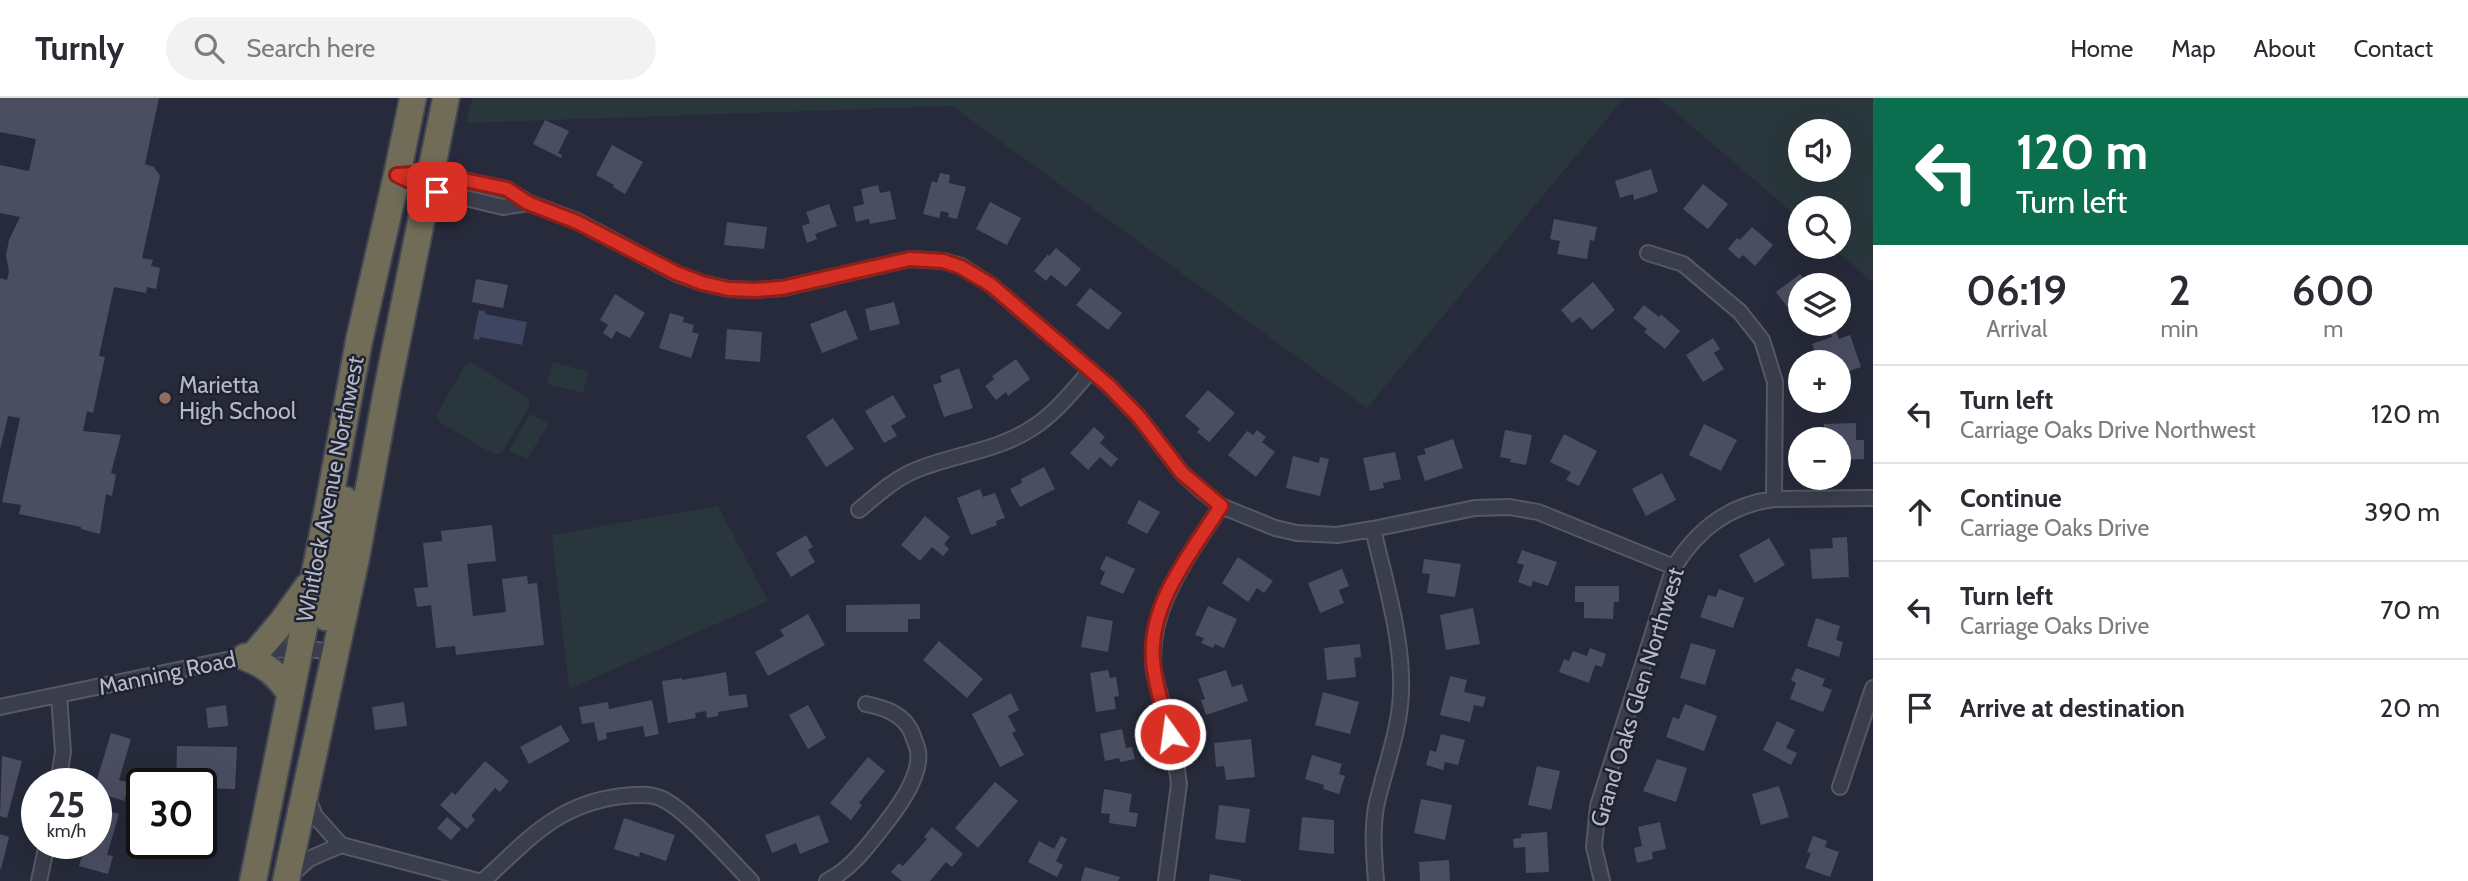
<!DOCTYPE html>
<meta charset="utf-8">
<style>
body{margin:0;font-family:Cabin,sans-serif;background:#f2f2f3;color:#2b2b33;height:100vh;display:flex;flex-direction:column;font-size:26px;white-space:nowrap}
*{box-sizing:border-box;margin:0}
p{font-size:23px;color:#7c7c81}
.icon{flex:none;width:38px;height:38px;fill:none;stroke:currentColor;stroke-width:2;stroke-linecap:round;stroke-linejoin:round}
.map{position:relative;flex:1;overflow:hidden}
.sheet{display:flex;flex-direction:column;background:#fff;width:595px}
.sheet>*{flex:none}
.top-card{background:#0b6e4f;color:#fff;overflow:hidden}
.tools{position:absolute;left:1788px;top:21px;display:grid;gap:14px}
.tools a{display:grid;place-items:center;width:63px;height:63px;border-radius:50%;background:#fff;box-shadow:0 7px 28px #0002;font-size:35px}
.speed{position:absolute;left:21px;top:670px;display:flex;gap:14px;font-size:35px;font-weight:700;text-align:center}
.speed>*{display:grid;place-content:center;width:91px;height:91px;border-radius:50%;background:#fff;box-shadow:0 7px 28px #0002;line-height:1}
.speed small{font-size:18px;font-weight:400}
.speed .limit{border:4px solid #111;border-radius:10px;background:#fff;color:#111}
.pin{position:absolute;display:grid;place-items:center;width:60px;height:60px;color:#fff;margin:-30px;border-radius:14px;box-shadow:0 4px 10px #0006}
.me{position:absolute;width:77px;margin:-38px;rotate:346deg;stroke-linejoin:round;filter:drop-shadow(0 0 5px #0008)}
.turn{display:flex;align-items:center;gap:24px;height:147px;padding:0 28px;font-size:32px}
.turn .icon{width:91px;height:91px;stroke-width:2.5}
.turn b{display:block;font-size:49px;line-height:60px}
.eta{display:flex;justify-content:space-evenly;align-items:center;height:119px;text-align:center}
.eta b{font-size:42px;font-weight:600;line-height:49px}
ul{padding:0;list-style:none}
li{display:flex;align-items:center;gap:21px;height:98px;padding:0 28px;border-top:2px solid #e1e1e2}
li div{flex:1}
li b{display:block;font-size:26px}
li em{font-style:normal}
header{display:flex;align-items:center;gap:42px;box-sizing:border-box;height:98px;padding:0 35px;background:#fff;border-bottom:2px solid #e1e1e2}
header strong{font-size:33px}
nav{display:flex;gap:38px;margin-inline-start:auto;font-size:24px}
.search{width:490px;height:63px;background:#f2f2f3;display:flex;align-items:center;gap:18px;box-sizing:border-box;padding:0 24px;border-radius:38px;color:#7c7c81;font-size:26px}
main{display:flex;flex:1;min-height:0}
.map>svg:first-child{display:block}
.green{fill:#29373c;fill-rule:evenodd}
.water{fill:#3d4561}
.building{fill:#4b4e61}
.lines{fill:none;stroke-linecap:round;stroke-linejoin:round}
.street-casing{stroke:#555866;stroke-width:18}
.highway-casing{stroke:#424553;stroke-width:30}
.street{stroke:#3a3d4b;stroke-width:14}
.highway{stroke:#706c58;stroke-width:26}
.route-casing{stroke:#8d1f18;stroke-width:18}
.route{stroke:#d93025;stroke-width:12}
.education-dot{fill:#8d6e63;stroke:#1f2230;stroke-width:2.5}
.labels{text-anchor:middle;stroke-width:5;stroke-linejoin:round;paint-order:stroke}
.poi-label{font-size:23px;fill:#b5b8c6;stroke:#1f2230;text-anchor:start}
.street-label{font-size:23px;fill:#b5b8c6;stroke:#1f2230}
</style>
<header>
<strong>Turnly</strong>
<div class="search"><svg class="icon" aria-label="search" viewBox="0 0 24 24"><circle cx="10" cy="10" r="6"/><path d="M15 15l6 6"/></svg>Search here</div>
<nav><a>Home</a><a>Map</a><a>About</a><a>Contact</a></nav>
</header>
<main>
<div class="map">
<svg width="1873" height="783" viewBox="0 0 1873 783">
<rect width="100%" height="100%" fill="#262a3a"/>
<path class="green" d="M472 0H1624L1367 310 952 8 466 25Z
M1659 0H1873V184L1832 149H1839V110H1801V122ZM1839 33V72H1801V33Z
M553 264 589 274 583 295 547 286Z
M472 265 528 300 530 307 502 355 495 357 438 323 437 316 465 267Z
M530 316 547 324 548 327 527 361 509 353Z
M718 408 768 503 569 591 552 437Z"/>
<path class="water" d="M479 212 485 213V216L527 224 522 247 480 239 479 242 473 241Z"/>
<path class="building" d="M0 0H159L145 66 154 69 160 78 142 160 153 162 151 168 160 170 156 191 147 189 146 195 114 189 99 258 105 259 93 315 87 313 83 333 121 337 111 375 116 377 112 398 106 396 100 436 81 431V429L19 416 21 407 2 404 20 320 8 318 0 352V180L7 182 9 174 6 157 9 142 20 119 0 115V67L29 73 36 41 0 34Z
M545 22 569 33 558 55 562 57 561 60 533 46Z
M612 47 643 64 625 96 613 89 614 87 596 77Z
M1651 71 1658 94 1634 102 1633 96 1620 100 1615 83Z
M940 75 950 77 949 85 966 89 957 121 948 119 949 115 941 113 939 120 923 116 932 83 937 85Z
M1703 86 1728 106 1708 131 1683 111Z
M878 87 880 95 890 93 896 121 870 126 869 121 856 124 853 109 864 106 861 91Z
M990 104 1021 120 1007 147 976 131Z
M829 106 837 128 815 136 817 141 807 145 802 128 810 125 806 114Z
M1554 121 1597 129 1594 143 1590 142 1587 161 1557 156 1560 143 1550 141Z
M727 124 767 129 764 151 724 147Z
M1752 129 1773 147 1755 168 1743 157 1739 161 1728 151 1737 140 1740 142Z
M1056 150 1081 171 1066 189 1051 177 1046 183 1034 173 1048 156 1049 158Z
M1800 176 1809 187H1801V220L1797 222 1776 194Z
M476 181 508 187 503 210 472 204Z
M1593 184 1615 212 1592 232 1580 219 1572 225 1561 212Z
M1090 190 1122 215 1108 232 1076 207Z
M615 196 645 215 630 240 616 233 612 241 603 235 608 227 600 222Z
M894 204 900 226 870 233 865 211Z
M1644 207 1659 219 1661 216 1680 233 1665 251 1644 234 1647 231 1633 220Z
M846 212 858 241 822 255 810 226Z
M670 215 684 219 683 224 694 227 692 234 699 236 691 260 659 250Z
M727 231 762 234 760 264 725 261Z
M1835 231 1839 241 1850 237 1861 269 1839 277V264H1819L1812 246 1832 239 1830 233Z
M1713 240 1720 251 1714 255 1724 271 1703 284 1686 257Z
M1016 261 1030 281 1008 298 1006 294 996 302 985 288 994 281 992 278Z
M959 270 973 310 944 319 933 287 942 284 940 278Z
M1208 292 1235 315 1209 344 1197 334 1200 331 1185 318Z
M893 297 906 319 891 328 897 338 884 345 865 313Z
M833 320 854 351 826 369 806 338Z
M1856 325V342H1864V361L1839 362V341H1824V326Z
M1704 326 1737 342 1721 373 1689 357Z
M1094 329 1105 339 1100 345 1118 361 1111 369 1100 359 1088 372 1070 355Z
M1257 332 1266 339 1262 344 1275 354 1256 379 1228 357 1247 333 1253 337Z
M1505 332 1532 337 1526 367 1510 364 1511 361 1500 359Z
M1564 336 1597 353 1579 388 1566 382 1571 374 1550 364Z
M1453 341 1463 370 1425 383 1417 358 1426 356 1424 351Z
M1395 354 1401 381 1383 385 1384 390 1370 393 1363 360Z
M1293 358 1319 365 1320 359 1329 361 1320 398 1286 390Z
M1044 369 1055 391 1020 409 1010 391 1022 385 1021 381Z
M1662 375 1676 402 1646 418 1632 391Z
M980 391 983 399 995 395 1005 420 996 423 997 427 971 437 957 400Z
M1139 402 1160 414 1147 436 1127 425Z
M925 418 950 439 944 446 949 451 943 458 932 449 920 463 901 447Z
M492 427 496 463 467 466 473 518 506 514 502 481 527 478 528 486 537 485 544 547 456 557 455 548 436 550 431 507 417 509 414 490 428 489 423 445 442 443 441 433Z
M806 437 813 449 808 452 815 464 791 479 776 455Z
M1847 439 1849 479 1812 481 1810 451 1833 450 1832 440Z
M1769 440 1785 467 1755 485 1739 457Z
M1522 452 1557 464 1548 488 1533 483 1531 489 1518 484 1524 467 1517 465Z
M1106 458 1135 471 1123 496 1100 486 1105 474 1100 471Z
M1238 459 1273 483 1264 495 1257 490 1248 504 1222 485Z
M1424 461 1461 466 1455 499 1427 495 1430 476 1422 475Z
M1342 471 1349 488 1339 492 1344 505 1320 515 1308 485Z
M1575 488H1619V504H1614L1613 521 1584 520V504H1575Z
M1719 491 1744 500 1733 530 1700 519 1708 497 1716 499Z
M920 506V521H908V534H846V507Z
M1208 508 1237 521 1224 550 1215 546 1213 550 1201 545 1204 540 1195 537Z
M1473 510 1480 546 1446 552 1440 517Z
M808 516 825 547 768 578 755 554 784 538 780 532Z
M1087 518 1113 523 1108 554 1081 549Z
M1816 520 1840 528 1836 542 1843 544 1839 559 1807 548Z
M939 543 983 581 967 600 923 562Z
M1691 545 1716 552 1705 587 1680 580Z
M1360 546 1361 559 1354 560 1356 579 1327 582 1324 550Z
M1590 550 1606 556 1602 569 1595 567 1589 585 1559 574 1564 561 1569 563 1573 553 1587 558Z
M1796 570 1825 581 1822 588 1832 592 1823 614 1790 601 1796 585 1791 582Z
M1108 572 1110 580 1116 579 1119 598 1114 599 1116 611 1096 614 1090 575Z
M1226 572 1232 589 1242 586 1248 603 1206 617 1201 602 1205 601 1198 581Z
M726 574 729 598 746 596 748 609 718 614V618L707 620 706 613 695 615 696 620 668 625 662 583 682 580V582Z
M1450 578 1467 582 1464 594 1486 599 1483 609 1474 607 1470 624 1440 617Z
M1323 594 1359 604 1350 636 1315 627Z
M1011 595 1019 612 1008 618 1016 633 1012 635 1024 657 1000 669 972 616Z
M652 602 659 636 645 639 643 628 606 635 607 641 598 643 594 624 582 626 579 609 608 604 609 611Z
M404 604 407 628 375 632 372 609Z
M1685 606 1717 618 1704 653 1666 639 1673 619 1679 621Z
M226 607 228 628 208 630 206 610Z
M808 607 826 640 808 651 789 617Z
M1777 623 1795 632 1786 650 1797 655 1791 667 1763 652Z
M561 627 570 643 529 666 520 649Z
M1122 631 1126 650 1132 649 1135 661 1120 664 1119 660 1105 663 1100 636Z
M111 635 131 641 119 682 130 685 124 703 96 694V685Z
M1441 636 1465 642 1458 667 1445 664 1443 672 1426 667 1430 652 1436 654Z
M1251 641 1255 679 1226 682 1224 668 1216 669 1214 645Z
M177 648 237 649 235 691 201 690V686H176Z
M1312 657 1342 666 1339 676 1345 678 1339 696 1323 691 1324 687 1305 681Z
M2 658 22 663 7 720 0 718Z
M868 659 885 673 859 705 862 707 851 722 830 705Z
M1657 661 1687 670 1676 704 1643 693Z
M485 663 509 683 500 694 495 690 471 718 475 722 467 731 440 707 452 694 455 697Z
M1537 668 1560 673 1551 712 1528 707Z
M995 684 1018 703 978 750 955 730Z
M1779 688 1789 719 1761 727 1752 696Z
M1104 691 1132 696 1129 714 1138 715 1136 729 1109 725 1110 716 1101 715Z
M1421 701 1452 707 1445 742 1414 735Z
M1219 707 1250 711 1245 745 1215 741Z
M96 709 119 716 107 757 113 758 108 776 79 768 85 746H96Z
M819 717 829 744 800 756 796 745 772 755 765 737Z
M447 719 461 731 451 742 437 730Z
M1302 719 1334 722V756L1299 752Z
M624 720 675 737 666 763 640 754 639 759 614 751Z
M1660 724 1666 751 1652 754 1653 761 1637 765 1634 750 1642 748 1638 729Z
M932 729 963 756 952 769 946 764 930 783H902L891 774 899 765 903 768 927 741 924 739Z
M1547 734 1549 774 1526 775 1525 749 1514 750 1513 741 1521 740V736Z
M0 736 9 739 1 771H0Z
M1061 738 1067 741 1056 763 1063 767 1057 779 1028 764 1039 743 1054 751Z
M1813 738 1827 743 1825 749 1839 754 1830 779 1805 770 1811 755 1807 754Z
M1449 762 1450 783H1420L1419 764Z
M1085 769 1120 779 1118 783H1081Z
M1210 776 1241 782V783H1209Z"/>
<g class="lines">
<g class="street-casing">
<path id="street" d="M397 77 431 75 507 91 529 105 577 123 675 175 702 185 729 191 756 192 783 190 910 161 943 163 961 168 991 187 1109 288 1139 319 1182 375 1203 394 1221 408 1275 430 1297 435 1337 437 1373 431 1475 410 1509 409 1538 414 1674 469
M424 90 503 109 529 105
M1648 155 1683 166 1740 214 1762 242 1775 284 1774 401
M859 412C877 397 894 381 916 372 952 357 996 353 1029 332 1054 317 1072 294 1091 272
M1373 431C1385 484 1403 540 1401 594 1400 633 1384 671 1376 709 1372 733 1374 758 1376 783
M0 609 275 552 300 550 335 554
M58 686 63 654 59 598
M1840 689 1873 590
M307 699 315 718 341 747 478 783
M289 779 309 761 341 747
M39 783 47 746
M483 783C529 741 557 706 622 698 634 697 649 695 660 700 684 709 731 763 751 783
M827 783C849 772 863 754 878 735 894 715 922 680 918 653 917 648 914 642 913 638 906 617 886 610 866 606
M1166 783 1179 686 1175 657 1154 574C1146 510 1189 459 1221 408
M1602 783 1594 749 1598 708 1674 469C1698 431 1729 407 1774 401L1873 400"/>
</g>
<g class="highway-casing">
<path id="highway" d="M325 519 341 438 345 402
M254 557 282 524 308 488
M245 559C266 567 278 577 290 595
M253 783 329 405 359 243 397 77 413 0
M286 783 356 460 387 292 446 0"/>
</g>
<use href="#street" class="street"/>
<use href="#highway" class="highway"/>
</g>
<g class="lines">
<g class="route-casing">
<path id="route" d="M437 94 428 92 397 77 431 75 507 91 528 105 577 124 676 175 702 185 729 191 755 192 782 190 910 161 943 163 961 169 991 187 1109 288 1139 319 1182 375 1221 408C1192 454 1148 505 1153 563 1155 588 1164 613 1170 636"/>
</g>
<use href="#route" class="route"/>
</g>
<circle class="education-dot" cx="165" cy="300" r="7"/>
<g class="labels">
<g class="poi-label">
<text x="179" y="295">Marietta<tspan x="179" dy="26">High School</tspan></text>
</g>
<g class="street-label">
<text transform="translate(330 391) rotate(-79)" y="8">Whitlock Avenue Northwest</text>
<text transform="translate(167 575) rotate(-12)" y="8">Manning Road</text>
<text transform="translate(1637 599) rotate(-73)" y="8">Grand Oaks Glen Northwest</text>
</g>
</g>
</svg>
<div class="tools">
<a><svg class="icon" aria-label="sound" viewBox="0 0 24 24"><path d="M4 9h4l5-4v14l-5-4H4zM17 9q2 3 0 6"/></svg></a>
<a><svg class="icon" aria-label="search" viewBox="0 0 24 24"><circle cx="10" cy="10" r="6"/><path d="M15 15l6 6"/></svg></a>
<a><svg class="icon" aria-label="layers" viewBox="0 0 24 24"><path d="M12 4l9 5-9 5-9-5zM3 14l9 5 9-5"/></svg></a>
<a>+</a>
<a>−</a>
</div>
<div class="speed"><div>25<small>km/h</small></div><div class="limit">30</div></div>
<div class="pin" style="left:437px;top:94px;background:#d93025"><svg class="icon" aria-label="arrive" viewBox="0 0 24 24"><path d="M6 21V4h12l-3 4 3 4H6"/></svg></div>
<svg class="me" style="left:1170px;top:636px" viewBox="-20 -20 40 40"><circle r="17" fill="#d93025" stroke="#fff" stroke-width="3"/><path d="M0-11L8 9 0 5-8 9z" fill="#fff"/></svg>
</div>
<section class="sheet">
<div class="top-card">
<div class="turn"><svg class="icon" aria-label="left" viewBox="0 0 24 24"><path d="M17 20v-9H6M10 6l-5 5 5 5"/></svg><div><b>120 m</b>Turn left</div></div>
</div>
<div class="eta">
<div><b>06:19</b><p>Arrival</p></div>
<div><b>2</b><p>min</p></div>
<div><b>600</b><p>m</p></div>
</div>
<ul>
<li><svg class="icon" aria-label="left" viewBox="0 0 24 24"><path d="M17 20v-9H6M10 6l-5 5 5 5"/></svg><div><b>Turn left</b><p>Carriage Oaks Drive Northwest</p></div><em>120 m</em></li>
<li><svg class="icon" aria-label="ahead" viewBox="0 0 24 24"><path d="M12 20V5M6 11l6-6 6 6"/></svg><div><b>Continue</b><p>Carriage Oaks Drive</p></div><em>390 m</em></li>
<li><svg class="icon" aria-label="left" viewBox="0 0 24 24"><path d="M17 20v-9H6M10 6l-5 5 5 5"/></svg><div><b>Turn left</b><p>Carriage Oaks Drive</p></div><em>70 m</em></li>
<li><svg class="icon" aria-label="arrive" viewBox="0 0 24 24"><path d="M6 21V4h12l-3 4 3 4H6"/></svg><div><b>Arrive at destination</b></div><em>20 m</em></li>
</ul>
</section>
</main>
